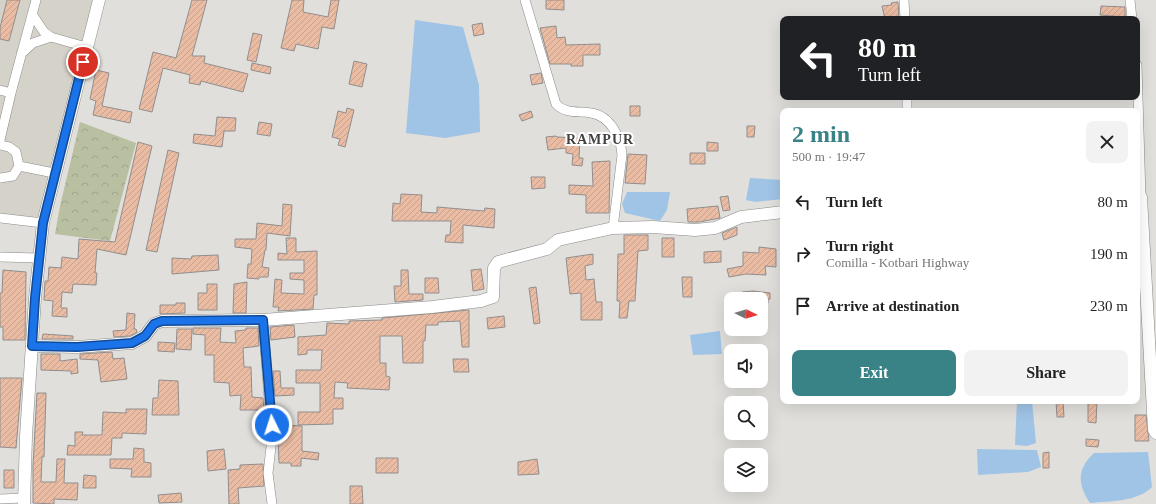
<!DOCTYPE html>
<meta charset="utf-8">
<style>
body{margin:0;font-family:"Times New Roman",serif;background:#f2f2f2;color:#222;height:100vh;display:flex;flex-direction:column;font-size:15px;white-space:nowrap}
*{box-sizing:border-box;margin:0}
p{font-size:13px;color:#767676}
.icon{flex:none;width:22px;height:22px;fill:none;stroke:currentColor;stroke-width:2;stroke-linecap:round;stroke-linejoin:round}
.map{position:relative;flex:1;overflow:hidden}
.sheet{position:absolute;left:780px;top:108px;width:360px;height:296px;display:flex;flex-direction:column;background:#fff;border-radius:8px;box-shadow:0 4px 16px #0002}
.sheet>*{flex:none}
.guide{position:absolute;left:780px;top:16px;width:360px;height:84px;border-radius:8px;box-shadow:0 4px 16px #0002;background:#202124;color:#fff;overflow:hidden}
.needle{width:26px;rotate:95deg}
.fabs{position:absolute;left:724px;top:292px;display:grid;gap:8px}
.fabs a{display:grid;place-items:center;width:44px;height:44px;border-radius:8px;background:#fff;box-shadow:0 4px 16px #0002;font-size:20px}
.pin{position:absolute;display:grid;place-items:center;width:34px;height:34px;color:#fff;margin:-17px;border:2px solid #fff;border-radius:50%;box-shadow:0 1px 4px #0007}
.me{position:absolute;width:44px;margin:-22px;rotate:356deg;stroke-linejoin:round;filter:drop-shadow(0 0 3px #0008)}
.turn{display:flex;align-items:center;gap:14px;height:84px;padding:0 12px;font-size:18px}
.turn .icon{width:52px;height:52px;stroke-width:2.5}
.turn b{display:block;font-size:28px;line-height:34px}
.round{display:grid;place-items:center;flex:none;width:42px;height:42px;border-radius:8px;background:#f2f2f2}
.headline{display:flex;align-items:center;justify-content:space-between;height:68px;padding:0 12px}
h1{font-size:24px;font-weight:700;line-height:30px;color:#398286}
.button{display:flex;gap:8px;margin-top:auto;padding:8px 12px}
.button a{flex:1;height:46px;border-radius:8px;background:#398286;color:#fff;font-size:16px;font-weight:700;line-height:46px;text-align:center}
.button a+a{background:#f2f2f2;color:#222}
ul{padding:0;list-style:none}
li{display:flex;align-items:center;gap:12px;height:52px;padding:0 12px}
li div{flex:1}
li b{display:block;font-size:15px}
li em{font-style:normal}
.map>svg:first-child{display:block}
.built{fill:#d5d3c9}
.park{fill:url(#park-crowns)}
.water{fill:#9fc4e6}
.building{fill:url(#building-hatch);stroke:#918e8d}
.lines{fill:none;stroke-linecap:round;stroke-linejoin:round}
.minor-casing{stroke:#8a8a87;stroke-width:10}
.major-casing{stroke:#8a8a87;stroke-width:13}
.minor{stroke:#fff;stroke-width:9}
.major{stroke:#fff;stroke-width:12}
.route-casing{stroke:#114b97;stroke-width:10}
.route{stroke:#1a73e8;stroke-width:7}
.labels{text-anchor:middle;stroke-width:4;stroke-linejoin:round;paint-order:stroke}
.district-label{font-size:14px;font-weight:bold;letter-spacing:1px;fill:#434240;stroke:#fff}
</style>
<div class="map">
<svg width="1156" height="504" viewBox="0 0 1156 504">
<defs>
<pattern id="park-crowns" width="20" height="18" patternUnits="userSpaceOnUse"><rect width="20" height="18" fill="#b9c0a1"/><path d="M2 6a3 3 0 1 1 6 0M12 15a3 3 0 1 1 6 0" fill="none" stroke="#9fa58a"/></pattern>
<pattern id="building-hatch" width="6" height="6" patternUnits="userSpaceOnUse"><rect width="6" height="6" fill="#eabca3"/><path d="M-1 1l2-2M0 6l6-6M5 7l2-2" fill="none" stroke="#c8a18c"/></pattern>
</defs>
<rect width="100%" height="100%" fill="#e0dfdc"/>
<path class="built" d="M0 0H94L39 221 0 215Z"/>
<path class="park" d="M80 122 136 143 110 241 55 234 60 206Z"/>
<path class="water" d="M415 20 463 27 479 85 480 132 445 138 406 133Z
M750 178 783 180V199L756 202 746 200Z
M627 192H670L667 210 660 221 625 213 622 204Z
M720 331 722 354 693 355 690 335Z
M1017 401H1032L1036 443 1027 446 1015 445Z
M977 449 1037 450 1041 467 1028 472 978 475Z
M1148 452 1152 487C1137 502 1110 501 1090 503 1077 484 1077 469 1094 453Z"/>
<path class="building" d="M7 0H20L9 41 0 39V28Z
M192 0H207L192 56H205L204 63 248 74 243 92 201 81 200 85 189 83 190 75 163 68 152 112 139 109 153 52 176 58Z
M292 0H304L303 12 328 17 331 0H339L334 29 322 27 318 49 296 44 294 51 281 48Z
M546 0H564V10L546 9Z
M898 2 899 19H885L882 6 892 5 891 3Z
M1101 6 1125 7V17L1100 15Z
M482 23 484 34 474 36 472 25Z
M556 26 557 38 565 37 566 45 600 44V55H583V66H571V64H550L540 28Z
M253 33 262 35 256 62 247 60Z
M354 61 367 64 362 87 349 84Z
M252 63 271 67 270 74 251 70Z
M96 70 109 73 102 106 132 112 130 123 93 115 96 101 90 99Z
M541 73 543 83 532 85 530 75Z
M630 106H640V116H630Z
M347 108 354 110 345 147 338 145 340 139 332 137 338 111 346 113Z
M531 111 533 117 522 121 519 115Z
M217 117 236 118 235 131H224L222 147 193 143 194 134 215 136Z
M259 122 272 124 270 136 257 134Z
M747 126H755L754 137H747Z
M556 136 557 137 580 138 579 158H583L582 166 572 165 573 154 566 153V148L548 150 546 137Z
M138 142 152 146 126 255 97 249 95 273H97L96 285 73 284 72 293 62 292 61 308H67V317L52 316 53 301 44 300 45 281H48L49 267 61 268 62 257 78 259 79 239 115 242Z
M707 142 718 143V151H707Z
M168 150 179 153 157 252 146 250Z
M690 153H705V164H690Z
M628 154 647 155 645 184 625 183Z
M610 161 609 213H586V195L569 194V185L593 186 592 162Z
M531 177H545V188L532 189Z
M401 194 422 195 421 212 437 213V207L484 211 485 208 495 209 494 228 463 225V243L445 242 446 235H450L451 221H392L393 203 400 204Z
M728 196 730 210 723 211 720 197Z
M283 204 292 205 290 236 267 233 266 250H265L262 267 269 268 268 277H259V279L247 278 248 264H251L252 249 235 247V239H256L257 223 282 226Z
M718 206 720 218 699 222H688L687 209Z
M737 227V235L724 240 722 233Z
M624 235H648V250L638 251 635 301H629L627 318H619L620 301H617L618 254H624Z
M286 238H296V252L317 251V295H314L313 309 278 311 279 307H273L275 279 282 280 281 293 304 294V280L290 279V273H304V260H278V253L287 254Z
M662 238H674V257H662Z
M759 247 776 249V267L765 266 766 275 746 274 729 277 727 269 743 266V252L759 253Z
M721 251V262L704 263V252Z
M593 254V264L585 266 586 280 594 279 596 302H602V320H581V293L570 294 566 258Z
M218 255 219 270 172 274V258L191 259 192 256Z
M481 269 484 289 473 291 471 270Z
M3 270 26 272 25 340H3V327H0V293H2Z
M401 270H408L409 294H423V300L395 302 394 286H401Z
M682 277H692V297H683Z
M425 278H438L439 293H425Z
M247 282 246 313H233L234 284Z
M207 284H217V310H198V293H207Z
M536 287 540 323 534 324 529 288Z
M753 291 770 293V299H768V303L761 302V299H743L742 292Z
M176 303H185V313L160 314V305H176Z
M469 310V347H462L460 321 438 322V325H426L425 341H423V363H403L402 336H380V363H386V376L390 377 389 390 347 388 348 383 335 382 334 398H343V409H333V424L298 425V412H320V383H296V370H321L322 350H307V354L298 355V337L326 335 327 323 349 324V321L382 320V318Z
M127 313 135 314 134 329H136L137 332 130 336 114 337 113 331 126 330Z
M504 316 505 327 488 329 487 318Z
M294 325 295 337 271 340 270 327Z
M193 328H221L220 342 236 343 235 331 246 330V328H258L259 346 243 348 244 367H251L252 397 263 398 264 410H240L241 395 230 396 229 383 214 382V355H205V335L193 334Z
M177 329H192L191 350 176 349Z
M43 334 73 336V339H42Z
M158 342 175 343 174 352 158 351Z
M112 352 113 359 124 358 127 379 101 382 98 360 80 359V354Z
M41 354H60V361L77 359 78 373 71 374V371L41 370Z
M453 359H468L469 372H454Z
M273 371H280L281 388H294V395L275 396Z
M0 378H22L16 448 0 447Z
M159 380 178 381 179 415H152L153 398H158Z
M37 393H46L44 457H42L41 482H56L57 459H65L64 483H78L77 500 54 499V504L33 503V466Z
M1056 401H1063L1064 417H1057Z
M1088 401H1097L1096 423 1088 422Z
M126 409H147L146 434 122 433V438H112L111 455H67L68 445 75 446V432H83L82 435H102L103 412 126 413Z
M1135 415H1146L1149 441H1135Z
M283 425 302 426V451L319 453 318 460 301 458V466H291V463H279L278 435H283Z
M1086 439 1099 440 1098 447 1086 446Z
M134 448 144 449V462L151 463V477H131L132 469 110 468V459H133Z
M224 449 226 469 208 471 207 451Z
M1049 452V468H1043V453Z
M376 458H398V473H376Z
M537 459 539 474 518 475V462Z
M263 464 264 486 238 488 239 504H229L228 470 240 469V465Z
M4 470H14V488H4Z
M84 475 96 476V488H83Z
M350 486H362L363 504H350Z
M181 493 182 502 159 503 158 495Z"/>
<g class="lines">
<g class="minor-casing">
<path id="minor" d="M525 0 556 104C565 114 579 111 591 113 611 116 621 138 622 155L613 228
M904 0 905 19
M1130 0 1132 19
M32 14 44 32 51 37 86 47
M21 54 33 43 51 37
M1137 65 1141 197
M0 90 11 93 0 140
M11 93 36 0
M907 97V111
M0 145 9 147 16 152 19 166 13 176 0 178
M19 166 54 173
M0 218 43 223
M0 257 38 258
M263 320 272 438 268 473 272 504
M0 499 23 498"/>
</g>
<g class="major-casing">
<path id="major" d="M1137 197H1141L1154 430 1156 433
M32 346 77 347 132 343 145 336 154 324 162 321 263 320 432 307 481 301 493 297 494 268 498 262 547 249 558 240 613 228 653 227 695 230 715 228 741 217 783 212
M24 504 26 436 35 298 43 223 99 0"/>
</g>
<use href="#minor" class="minor"/>
<use href="#major" class="major"/>
</g>
<g class="lines">
<g class="route-casing">
<path id="route" d="M83 62 43 223 35 298 32 346 77 347 132 343 145 336 154 324 162 321 263 320 272 425"/>
</g>
<use href="#route" class="route"/>
</g>
<g class="labels">
<g class="district-label">
<text x="600" y="144">RAMPUR</text>
</g>
</g>
</svg>
<div class="fabs">
<a><svg class="needle" viewBox="-14 -14 28 28"><path d="M0-13l5 13h-10z" fill="#e53935"/><path d="M0 13l5-13h-10z" fill="#767676"/></svg></a>
<a><svg class="icon" aria-label="sound" viewBox="0 0 24 24"><path d="M4 9h4l5-4v14l-5-4H4zM17 9q2 3 0 6"/></svg></a>
<a><svg class="icon" aria-label="search" viewBox="0 0 24 24"><circle cx="10" cy="10" r="6"/><path d="M15 15l6 6"/></svg></a>
<a><svg class="icon" aria-label="layers" viewBox="0 0 24 24"><path d="M12 4l9 5-9 5-9-5zM3 14l9 5 9-5"/></svg></a>
</div>
<div class="pin" style="left:83px;top:62px;background:#d93025"><svg class="icon" aria-label="arrive" viewBox="0 0 24 24"><path d="M6 21V4h12l-3 4 3 4H6"/></svg></div>
<svg class="me" style="left:272px;top:425px" viewBox="-20 -20 40 40"><circle r="17" fill="#1a73e8" stroke="#fff" stroke-width="3"/><path d="M0-11L8 9 0 5-8 9z" fill="#fff"/></svg>
<div class="guide">
<div class="turn"><svg class="icon" aria-label="left" viewBox="0 0 24 24"><path d="M17 20v-9H6M10 6l-5 5 5 5"/></svg><div><b>80 m</b>Turn left</div></div>
</div>
<section class="sheet">
<div class="headline"><div><h1>2 min</h1><p>500 m · 19:47</p></div><a class="round"><svg class="icon" aria-label="close" viewBox="0 0 24 24"><path d="M6 6l12 12M18 6L6 18"/></svg></a></div>
<ul>
<li><svg class="icon" aria-label="left" viewBox="0 0 24 24"><path d="M17 20v-9H6M10 6l-5 5 5 5"/></svg><div><b>Turn left</b></div><em>80 m</em></li>
<li><svg class="icon" aria-label="right" viewBox="0 0 24 24"><path d="M7 20v-9h11M14 6l5 5-5 5"/></svg><div><b>Turn right</b><p>Comilla - Kotbari Highway</p></div><em>190 m</em></li>
<li><svg class="icon" aria-label="arrive" viewBox="0 0 24 24"><path d="M6 21V4h12l-3 4 3 4H6"/></svg><div><b>Arrive at destination</b></div><em>230 m</em></li>
</ul>
<div class="button"><a>Exit</a><a>Share</a></div>
</section>
</div>
